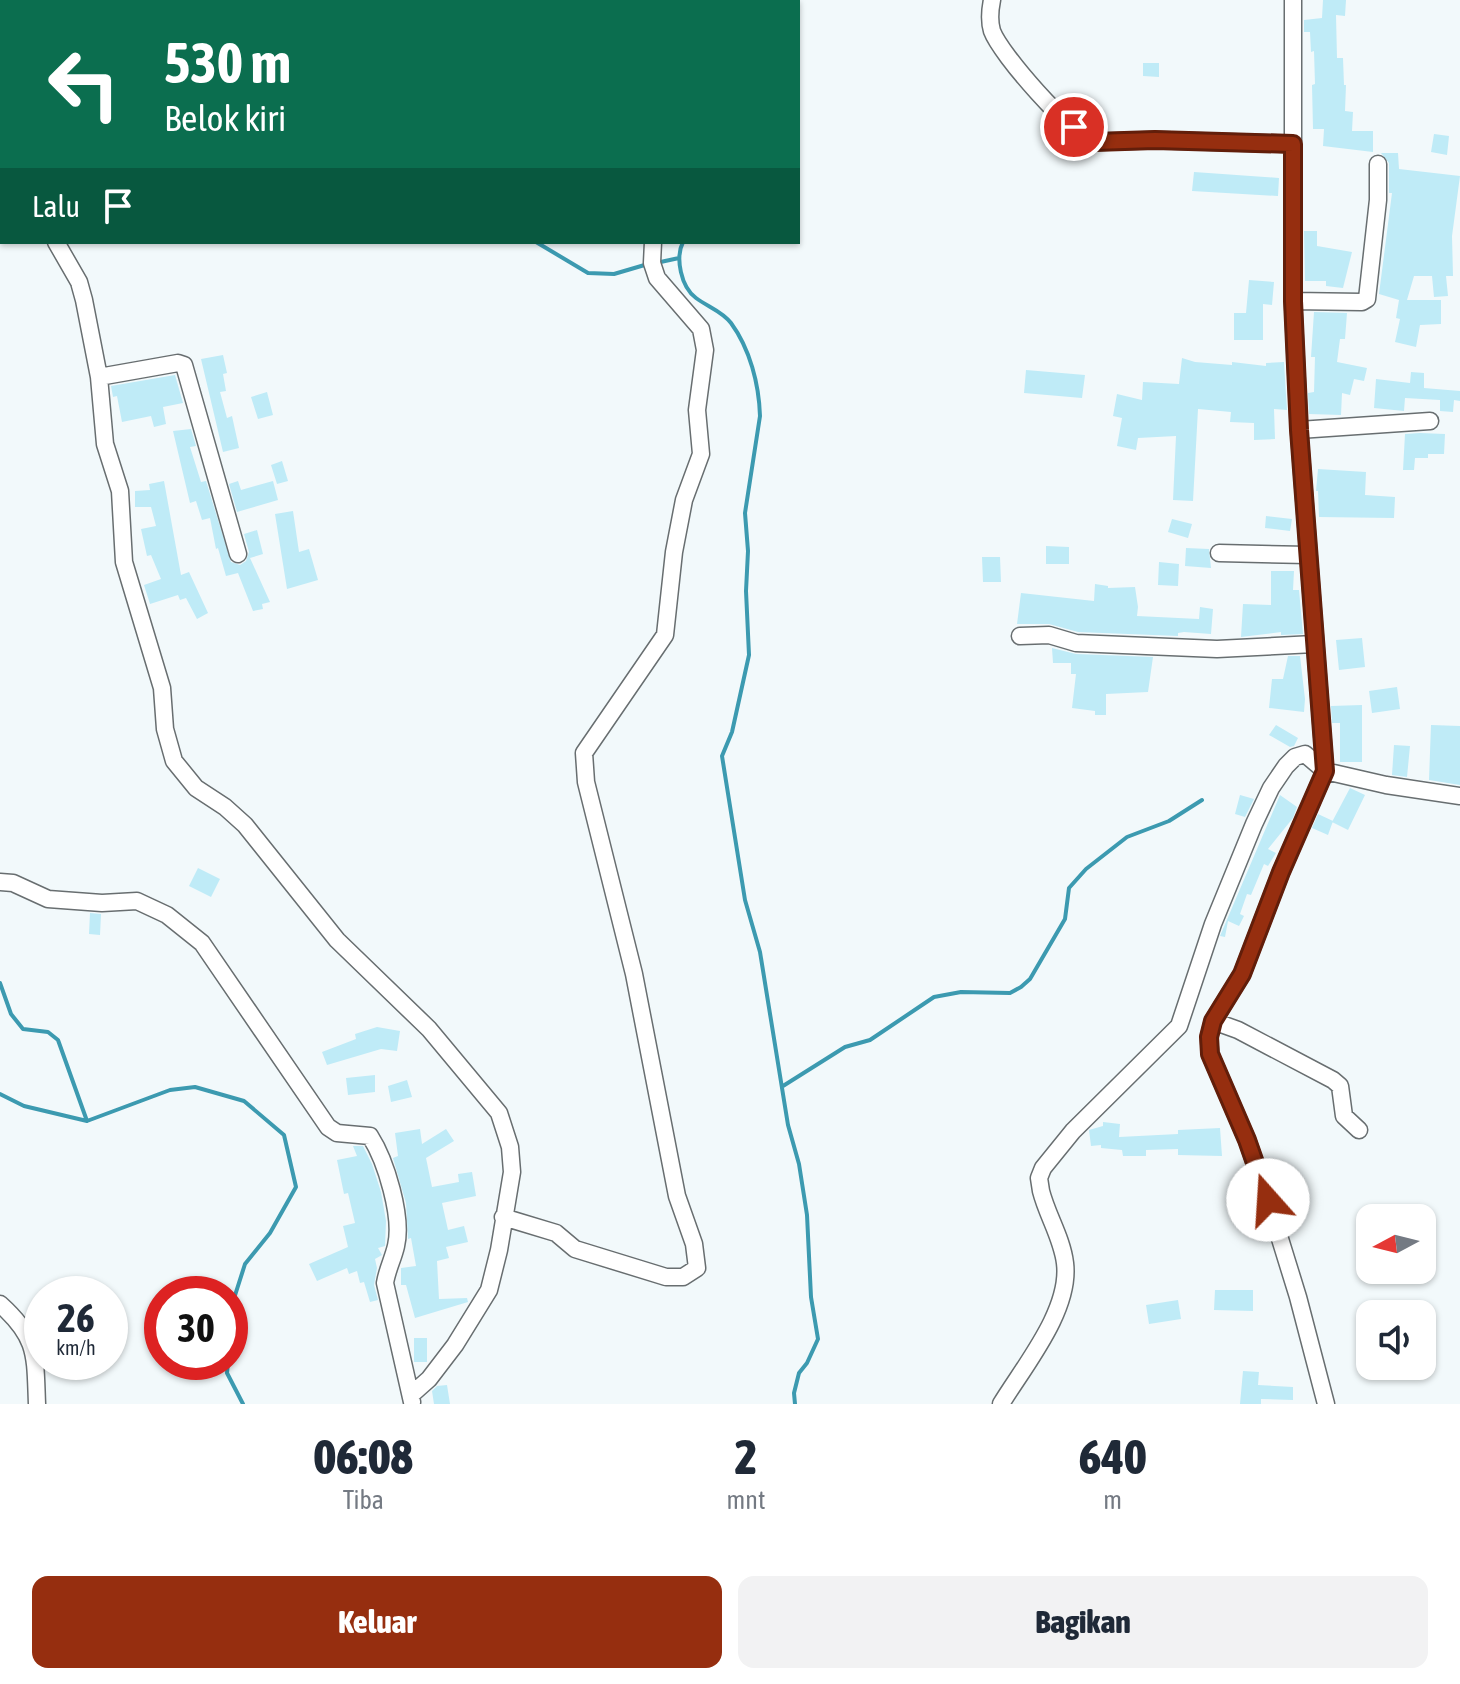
<!DOCTYPE html>
<html lang="id">
<style>
body{margin:0;font-family:"Asap Condensed",sans-serif;background:#f2f2f3;color:#1f2937;height:100vh;display:flex;flex-direction:column;font-size:30px;white-space:nowrap}
*{box-sizing:border-box;margin:0}
p{font-size:26px;color:#747a83}
.icon{flex:none;width:44px;height:44px;fill:none;stroke:currentColor;stroke-width:2;stroke-linecap:round;stroke-linejoin:round}
.map{position:relative;height:1404px;overflow:hidden}
.drawer{display:flex;flex-direction:column;background:#fff;flex:1}
.drawer>*{flex:none}
.top-card{position:absolute;left:0px;top:0px;width:800px;height:244px;box-shadow:0 2px 6px #0004;background:#0b6e4f;color:#fff;overflow:hidden}
.needle{width:52px;rotate:263deg}
.buttons{position:absolute;left:1356px;top:1204px;display:grid;gap:16px}
.buttons a{display:grid;place-items:center;width:80px;height:80px;border-radius:16px;background:#fff;box-shadow:0 2px 6px #0004;font-size:40px}
.speed{position:absolute;left:24px;top:1276px;display:flex;gap:16px;font-size:40px;font-weight:700;text-align:center}
.speed>*{display:grid;place-content:center;width:104px;height:104px;border-radius:50%;background:#fff;box-shadow:0 2px 6px #0004;line-height:1}
.speed small{font-size:20px;font-weight:400}
.speed .limit{border:12px solid #d22;background:#fff;color:#111}
.pin{position:absolute;display:grid;place-items:center;width:68px;height:68px;color:#fff;margin:-34px;border:4px solid #fff;border-radius:50%;box-shadow:0 2px 8px #0007}
.me{position:absolute;width:88px;margin:-44px;rotate:341deg;stroke-linejoin:round;filter:drop-shadow(0 0 6px #0008)}
.turn{display:flex;align-items:center;gap:28px;height:168px;padding:0 32px;font-size:36px}
.turn .icon{width:104px;height:104px;stroke-width:2.5}
.turn b{display:block;font-size:56px;line-height:68px}
.then{display:flex;align-items:center;height:76px;padding:0 32px;background:#0003;gap:16px;font-size:30px}
.eta{display:flex;justify-content:space-evenly;align-items:center;height:136px;text-align:center}
.eta b{font-size:48px;font-weight:800;line-height:56px}
.button{display:flex;gap:16px;margin-top:auto;padding:16px 32px}
.button a{flex:1;height:92px;border-radius:16px;background:#962e0f;color:#fff;font-size:32px;font-weight:800;line-height:92px;text-align:center}
.button a+a{background:#f2f2f3;color:#1f2937}
.map>svg:first-child{display:block}
.lines{fill:none;stroke-linecap:round;stroke-linejoin:round}
.stream{stroke:#3c9ab0;stroke-width:4}
.building{fill:#bfebf7}
.minor-casing{stroke:#686e70;stroke-width:19}
.minor{stroke:#fff;stroke-width:16}
.route-casing{stroke:#621e0a;stroke-width:20}
.route{stroke:#962e0f;stroke-width:14}
</style>
<div class="map">
<svg width="1460" height="1404" viewBox="0 0 1460 1404">
<rect width="100%" height="100%" fill="#f2f9fb"/>
<g class="lines">
<path class="stream" d="M322 0 323 2
M677 2V0
M536 242 588 273 614 274 648 264
M683 242C675 258 681 287 696 298 708 307 722 311 731 323 750 349 759 384 760 416L745 513 748 551 746 591 749 655 732 732 722 756 745 900 760 952 788 1125 799 1164 807 1215 811 1297 818 1339 807 1363 799 1373 794 1393 795 1404
M656 263 679 258
M0 983 11 1014 23 1029 48 1032 58 1040 87 1121
M783 1086 845 1047 870 1040 934 997 961 992 1010 993 1021 987 1030 979 1065 919 1069 888 1086 869 1127 837 1169 821 1202 800
M0 1094 24 1106 87 1121 170 1090 195 1087 244 1101 284 1135 296 1187 270 1233 245 1264 230 1311
M228 1362 227 1373 243 1404"/>
</g>
<path class="building" d="M1323 0H1346L1345 16 1336 15 1337 58H1343L1344 85H1346L1345 111 1353 112 1352 131H1373V152L1323 146 1324 129H1313L1312 85 1315 84 1314 51 1311 52 1310 32H1304V20L1322 18Z
M1143 63H1159V77L1143 76Z
M1434 134 1449 136 1447 155 1431 152Z
M1381 153H1398L1399 169 1460 176 1452 236 1453 276H1446L1448 296 1434 297 1432 276H1414L1407 300H1441V324L1420 325 1416 347 1395 342 1400 319 1396 318 1399 300 1379 294 1392 193H1389V163Z
M1194 172 1279 178 1278 196 1192 191Z
M1304 231H1317V246L1352 252 1343 288 1326 286V281H1305Z
M1249 280 1274 282 1272 305 1263 304V340H1234V313H1246Z
M1314 312 1347 313 1345 339H1340L1337 362 1367 368 1364 381 1354 379 1350 395 1342 393 1341 415 1309 414 1308 393 1314 392 1315 357H1311Z
M223 355 227 373 223 374 226 391 220 392 227 418 232 416 239 448 223 452 201 359Z
M1182 358 1195 362 1232 365V362L1266 366V363L1284 362 1286 395 1287 410 1274 409 1275 439 1254 440V423L1230 422 1231 412 1198 409 1193 501 1173 500 1176 436 1138 438 1136 450 1117 446 1122 418 1113 416 1117 394 1142 400 1143 382 1179 384Z
M1026 370 1085 375 1082 398 1024 393Z
M1411 372 1424 373V388L1460 391V401L1454 400 1453 412 1440 411V400L1405 398 1404 411 1374 408 1376 379 1410 383Z
M175 375 183 403 163 407 166 424 154 427 151 416 122 422 117 396 113 397 111 386Z
M267 392 273 415 258 419 251 397Z
M191 429 196 446 190 447 201 482 206 481 231 562 240 565 246 561 249 552 244 534 257 530 263 554 250 558 270 602 262 604 263 609 253 611 238 573 226 576 218 548 216 549 210 518 202 520 196 501 190 503 173 431Z
M1420 433 1445 434 1444 454H1428V458H1415L1414 470H1403L1405 434Z
M282 461 288 481 277 484 271 465Z
M1318 469 1366 472 1365 495 1395 497 1394 518 1319 517 1318 491H1316Z
M164 481 181 575 189 572 208 613 197 619 186 598 180 600 178 595 150 604 144 585 161 579 151 555 147 556 141 529 156 526 151 507H135V491L150 490 149 484Z
M238 481 241 490 273 481 278 500 237 512 229 484Z
M293 511 299 552 309 549 318 580 287 589 275 514Z
M1266 516 1292 519 1290 531 1265 528Z
M1172 519 1192 524 1188 538 1168 532Z
M1046 546 1069 547V564H1046Z
M1186 548 1209 549 1211 568 1185 566Z
M982 557H1000L1001 582H983Z
M1159 562 1179 564 1178 586 1158 585Z
M1271 571H1294L1293 590H1299L1303 634 1281 635V632L1241 637 1243 604 1271 605Z
M1095 584 1108 586V588L1135 587 1138 607 1137 616 1199 619 1200 607 1213 609 1211 634 1184 632 1178 633V636L1078 632 1049 624H1017L1021 593 1094 601Z
M1362 638 1365 667 1339 670 1336 640Z
M1052 648 1076 654 1153 657 1148 692 1106 694V715H1095V711L1072 708 1076 674H1071V663H1053Z
M1288 656H1300L1305 699 1304 712 1269 708 1272 679H1283Z
M1397 687 1400 709 1372 713 1369 691Z
M1362 705V762H1340V723H1332L1331 706Z
M1276 725 1298 738 1294 746 1290 747 1269 735Z
M1431 725 1460 726V785L1429 780Z
M1394 745 1410 746 1407 777 1392 775Z
M1350 788 1365 795 1348 830 1332 822Z
M1240 795 1254 799 1245 817 1235 814Z
M1280 795 1297 807 1293 818 1268 849 1276 853 1268 866 1264 864 1251 895 1247 894 1240 914 1244 916 1239 926 1228 921 1225 937 1220 936Z
M1318 814 1333 821 1328 835 1312 828Z
M198 868 220 879 211 897 189 886Z
M90 913 101 914 100 935 89 934Z
M377 1027 400 1031 397 1051 381 1049 327 1065 322 1052 356 1039 355 1034Z
M375 1075V1092L348 1095 346 1078Z
M407 1080 412 1097 391 1102 388 1086Z
M1103 1122 1120 1124 1119 1137 1178 1134V1130L1220 1128 1222 1156 1178 1155V1149L1146 1150V1156H1123L1122 1150 1101 1148V1145L1091 1146 1089 1130 1103 1126Z
M420 1129 422 1144 446 1129 454 1141 426 1158 432 1187 459 1182 458 1174 472 1172 476 1196 442 1203 448 1230 464 1226 468 1242 446 1247 449 1258 437 1261 439 1299 467 1298 468 1302 415 1318 406 1285H401V1268L416 1266 411 1238 408 1239 406 1203 393 1158 398 1156 395 1133Z
M353 1146H363L372 1164 381 1192 386 1221 385 1246 378 1248 382 1255 375 1259 377 1268 374 1285 378 1300 370 1302 364 1282 360 1283 357 1271 349 1274 347 1268 317 1281 309 1264 348 1247 343 1226 355 1223 348 1193 344 1194 337 1160 357 1156Z
M1215 1290H1253V1311L1214 1310Z
M1178 1300 1181 1319 1149 1324 1146 1305Z
M414 1338H427V1362H414Z
M1243 1371 1259 1372 1258 1385 1293 1387V1400L1261 1399V1404H1240Z
M447 1385 450 1404H434L432 1391 437 1386Z"/>
<g class="lines">
<g class="minor-casing">
<path id="minor" d="M24 0 25 2
M992 0C990 10 989 21 992 31 1001 55 1070 133 1094 142L1155 140 1293 144
M1293 0V301L1299 430 1325 771 1281 872 1242 974 1213 1021 1209 1037 1210 1054 1247 1140 1268 1200 1298 1297 1326 1404
M652 2 653 0
M0 167H2
M56 242 79 282 84 300 99 377 105 444 120 491 124 562 162 688 165 729 174 761 196 788 225 807 245 825 337 940 429 1029 499 1113 510 1147 512 1172 499 1250 489 1290 455 1345 429 1379 411 1395
M1293 301 1362 302 1367 299 1378 200V164
M99 377 178 363 184 365 238 554
M1299 430 1430 421
M1219 553 1308 555
M1020 636 1049 635 1076 643 1217 649 1314 644
M0 882 13 883 48 899 102 903 137 901 167 915 202 943 328 1127 337 1133 370 1136C386 1161 403 1217 396 1246 393 1259 387 1270 385 1283L412 1402
M1213 1021 1238 1030 1333 1080 1340 1086 1344 1116 1359 1130
M503 1217 556 1233 575 1249 666 1277H683L697 1268 694 1244 677 1196 634 974 586 782 584 753 665 635 674 552 684 500 701 454 697 410 705 350 701 329 657 278 652 263 653 242
M0 1304C38 1338 35 1355 37 1404
M1001 1404C1024 1366 1071 1310 1065 1263 1062 1238 1047 1215 1041 1191L1039 1178 1043 1168 1073 1131 1179 1026 1213 924 1254 824 1271 788 1286 766 1295 757 1305 754 1325 771 1386 785 1460 796"/>
</g>
<use href="#minor" class="minor"/>
</g>
<g class="lines">
<g class="route-casing">
<path id="route" d="M1074 127 1086 139 1094 142 1155 140 1293 144V301L1299 430 1325 771 1281 872 1242 974 1213 1021 1209 1037 1210 1054 1247 1140 1268 1200"/>
</g>
<use href="#route" class="route"/>
</g>
</svg>
<div class="buttons">
<a><svg class="needle" viewBox="-14 -14 28 28"><path d="M0-13l5 13h-10z" fill="#e53935"/><path d="M0 13l5-13h-10z" fill="#747a83"/></svg></a>
<a><svg class="icon" aria-label="sound" viewBox="0 0 24 24"><path d="M4 9h4l5-4v14l-5-4H4zM17 9q2 3 0 6"/></svg></a>
</div>
<div class="speed"><div>26<small>km/h</small></div><div class="limit">30</div></div>
<div class="pin" style="left:1074px;top:127px;background:#d93025"><svg class="icon" aria-label="arrive" viewBox="0 0 24 24"><path d="M6 21V4h12l-3 4 3 4H6"/></svg></div>
<svg class="me" style="left:1268px;top:1200px" viewBox="-20 -20 40 40"><circle r="19" fill="#fff"/><path d="M0-13L10 11 0 6-10 11z" fill="#962e0f"/></svg>
<div class="top-card">
<div class="turn"><svg class="icon" aria-label="left" viewBox="0 0 24 24"><path d="M17 20v-9H6M10 6l-5 5 5 5"/></svg><div><b>530 m</b>Belok kiri</div></div>
<div class="then">Lalu<svg class="icon" aria-label="arrive" viewBox="0 0 24 24"><path d="M6 21V4h12l-3 4 3 4H6"/></svg></div>
</div>
</div>
<section class="drawer">
<div class="eta">
<div><b>06:08</b><p>Tiba</p></div>
<div><b>2</b><p>mnt</p></div>
<div><b>640</b><p>m</p></div>
</div>
<div class="button"><a>Keluar</a><a>Bagikan</a></div>
</section>
